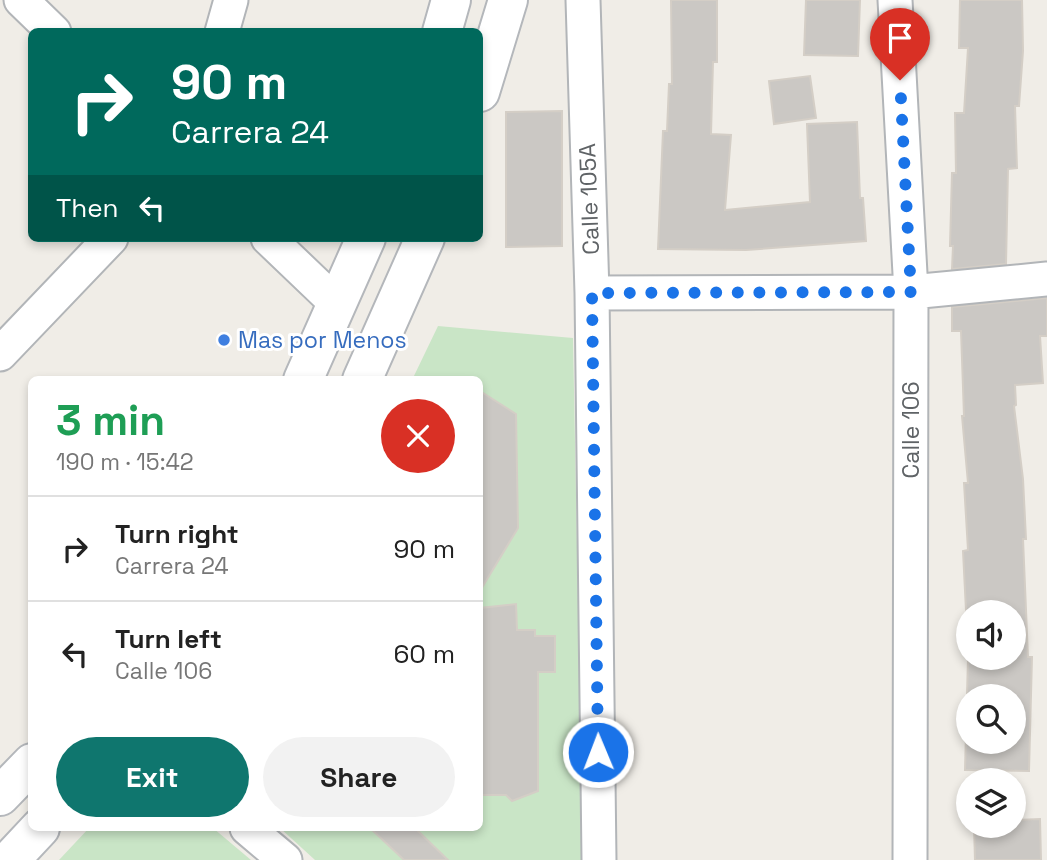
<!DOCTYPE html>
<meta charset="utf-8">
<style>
body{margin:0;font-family:"Space Grotesk",sans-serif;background:#f2f2f2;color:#222;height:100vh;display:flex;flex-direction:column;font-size:26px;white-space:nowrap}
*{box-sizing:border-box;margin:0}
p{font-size:23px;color:#767676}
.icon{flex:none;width:38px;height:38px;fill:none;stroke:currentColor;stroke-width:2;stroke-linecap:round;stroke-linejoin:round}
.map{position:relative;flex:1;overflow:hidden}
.sheet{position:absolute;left:28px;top:376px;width:455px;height:455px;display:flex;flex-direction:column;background:#fff;border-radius:10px;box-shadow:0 4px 10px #0003}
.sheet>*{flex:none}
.top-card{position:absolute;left:28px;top:28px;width:455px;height:214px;border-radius:10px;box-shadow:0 4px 10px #0003;background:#00695c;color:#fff;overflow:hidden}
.fabs{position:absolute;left:956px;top:600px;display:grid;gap:14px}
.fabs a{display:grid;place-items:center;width:70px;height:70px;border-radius:50%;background:#fff;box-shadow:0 4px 10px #0003;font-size:35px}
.pin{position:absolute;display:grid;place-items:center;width:60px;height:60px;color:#fff;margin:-72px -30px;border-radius:50% 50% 50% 0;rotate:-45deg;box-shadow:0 0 7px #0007}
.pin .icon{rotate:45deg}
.me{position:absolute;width:77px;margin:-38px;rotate:359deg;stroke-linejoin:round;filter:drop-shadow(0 0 5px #0008)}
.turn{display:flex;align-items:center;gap:24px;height:147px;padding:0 28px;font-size:32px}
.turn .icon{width:91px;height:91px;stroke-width:2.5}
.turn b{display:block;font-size:49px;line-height:60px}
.then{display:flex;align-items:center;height:66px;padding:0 28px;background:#0003;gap:14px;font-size:26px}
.round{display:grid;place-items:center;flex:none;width:74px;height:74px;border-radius:37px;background:#f2f2f2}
.summary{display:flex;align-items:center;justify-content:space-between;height:119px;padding:0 28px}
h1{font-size:42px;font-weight:600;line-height:52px;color:#1e9e55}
.primary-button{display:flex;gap:14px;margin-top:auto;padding:14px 28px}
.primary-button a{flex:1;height:80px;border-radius:42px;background:#0f766e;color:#fff;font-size:28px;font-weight:600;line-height:80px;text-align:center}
.primary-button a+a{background:#f2f2f2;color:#222}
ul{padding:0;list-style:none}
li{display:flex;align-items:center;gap:21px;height:105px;padding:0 28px;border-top:2px solid #e0e0e0}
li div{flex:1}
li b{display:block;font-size:26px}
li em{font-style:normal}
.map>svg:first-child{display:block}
.green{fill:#c9e5c6}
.building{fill:#cbc8c4;stroke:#d4cec6;stroke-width:2;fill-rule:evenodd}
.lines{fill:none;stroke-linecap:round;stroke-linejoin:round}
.minor-casing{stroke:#b2b5b8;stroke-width:37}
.secondary-casing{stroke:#b4b7bb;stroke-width:42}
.minor{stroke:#fff;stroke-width:33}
.secondary{stroke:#fff;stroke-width:38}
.route{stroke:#1a73e8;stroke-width:12;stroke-dasharray:0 21.6}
.shop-dot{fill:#3f7fe0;stroke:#fff;stroke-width:2.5}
.labels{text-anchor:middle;stroke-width:6;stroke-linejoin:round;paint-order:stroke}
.street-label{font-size:23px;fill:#5f6366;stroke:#fff}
.shop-label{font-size:23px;fill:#366cbe;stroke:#fff;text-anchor:start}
</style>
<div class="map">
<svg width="1047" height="860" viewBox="0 0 1047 860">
<rect width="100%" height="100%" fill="#f0ede7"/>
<path class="green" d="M438 326 573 338 583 860H315L280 828H480V380H412Z
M89 828H213L251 860H59Z"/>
<path class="building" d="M671 0H717V62H713L711 134 731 135 725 210 810 202 807 124 857 122 860 198H863L866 241 746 250 658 249 663 131H667L669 84H672Z
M806 0H860L858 56 804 55Z
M960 0H1022L1023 51 1019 106H1015L1017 168 1008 169 1006 264 952 269 953 246H950L952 173H956L955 113H964L968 48H959Z
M810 76 816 118 774 124 769 81Z
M562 111V246L506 247V112Z
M1047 298V336H1040L1043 383 1015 385 1016 405 1014 406 1023 479 1026 539H1023L1028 657H1032L1029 771 965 770 968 658H1013V612H968V650L963 551 968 550 964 483H968L962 416H964L961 331H952V307ZM968 696H1013V742H968Z
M480 391 516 414 518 528 480 591Z
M516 604 517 630H535V636H555V672H538V791L512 801 506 795H480V608Z
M1040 819 1041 860H975L974 826H1013V820Z
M370 828H415L448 860H404Z"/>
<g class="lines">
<g class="minor-casing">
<path id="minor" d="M21 0 54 32
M583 0 592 293 599 860
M895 0 911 292 910 860
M222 32 231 0
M268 238 337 304
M592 293 911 292 1047 279
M0 354 111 238
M247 828 285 860"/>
</g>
<g class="secondary-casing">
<path id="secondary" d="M442 32 451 0
M480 92 508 0
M303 380 366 238
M362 380 425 238
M0 796 32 763
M10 860 40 828"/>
</g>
<use href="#minor" class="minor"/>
<use href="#secondary" class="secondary"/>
</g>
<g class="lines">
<path class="route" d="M598 752 592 293 911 292 900 80"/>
</g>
<circle class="shop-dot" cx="224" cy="340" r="7"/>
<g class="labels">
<g class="street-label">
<text transform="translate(589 199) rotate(-92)" y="8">Calle 105A</text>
<text transform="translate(911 430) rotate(-90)" y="8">Calle 106</text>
</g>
<g class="shop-label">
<text x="238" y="348">Mas por Menos</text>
</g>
</g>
</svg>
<div class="fabs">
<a><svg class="icon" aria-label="sound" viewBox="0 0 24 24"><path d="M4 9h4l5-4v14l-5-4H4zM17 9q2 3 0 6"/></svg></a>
<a><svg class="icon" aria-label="search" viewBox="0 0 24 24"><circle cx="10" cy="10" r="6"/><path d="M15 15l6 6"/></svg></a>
<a><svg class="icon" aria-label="layers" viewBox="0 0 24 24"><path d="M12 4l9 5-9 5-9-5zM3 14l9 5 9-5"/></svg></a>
</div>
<div class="pin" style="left:900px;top:80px;background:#d93025"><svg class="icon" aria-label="arrive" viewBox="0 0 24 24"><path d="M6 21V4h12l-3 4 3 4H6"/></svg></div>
<svg class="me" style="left:598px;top:752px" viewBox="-20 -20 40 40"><circle r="17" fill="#1a73e8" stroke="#fff" stroke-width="3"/><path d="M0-11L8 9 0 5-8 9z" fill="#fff"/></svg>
<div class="top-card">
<div class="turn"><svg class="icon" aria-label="right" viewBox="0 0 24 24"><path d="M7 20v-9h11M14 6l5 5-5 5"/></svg><div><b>90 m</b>Carrera 24</div></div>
<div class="then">Then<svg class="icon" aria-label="left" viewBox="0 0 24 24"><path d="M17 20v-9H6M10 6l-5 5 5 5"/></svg></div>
</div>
<section class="sheet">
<div class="summary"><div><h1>3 min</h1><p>190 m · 15:42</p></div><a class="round" style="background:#d93025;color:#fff"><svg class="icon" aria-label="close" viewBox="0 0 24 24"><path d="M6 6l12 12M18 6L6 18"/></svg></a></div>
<ul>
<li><svg class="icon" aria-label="right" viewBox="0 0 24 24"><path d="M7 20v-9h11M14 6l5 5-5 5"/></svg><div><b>Turn right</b><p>Carrera 24</p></div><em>90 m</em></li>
<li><svg class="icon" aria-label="left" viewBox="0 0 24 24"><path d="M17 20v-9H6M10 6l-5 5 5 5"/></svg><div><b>Turn left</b><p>Calle 106</p></div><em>60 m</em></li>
</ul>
<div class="primary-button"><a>Exit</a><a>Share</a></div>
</section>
</div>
